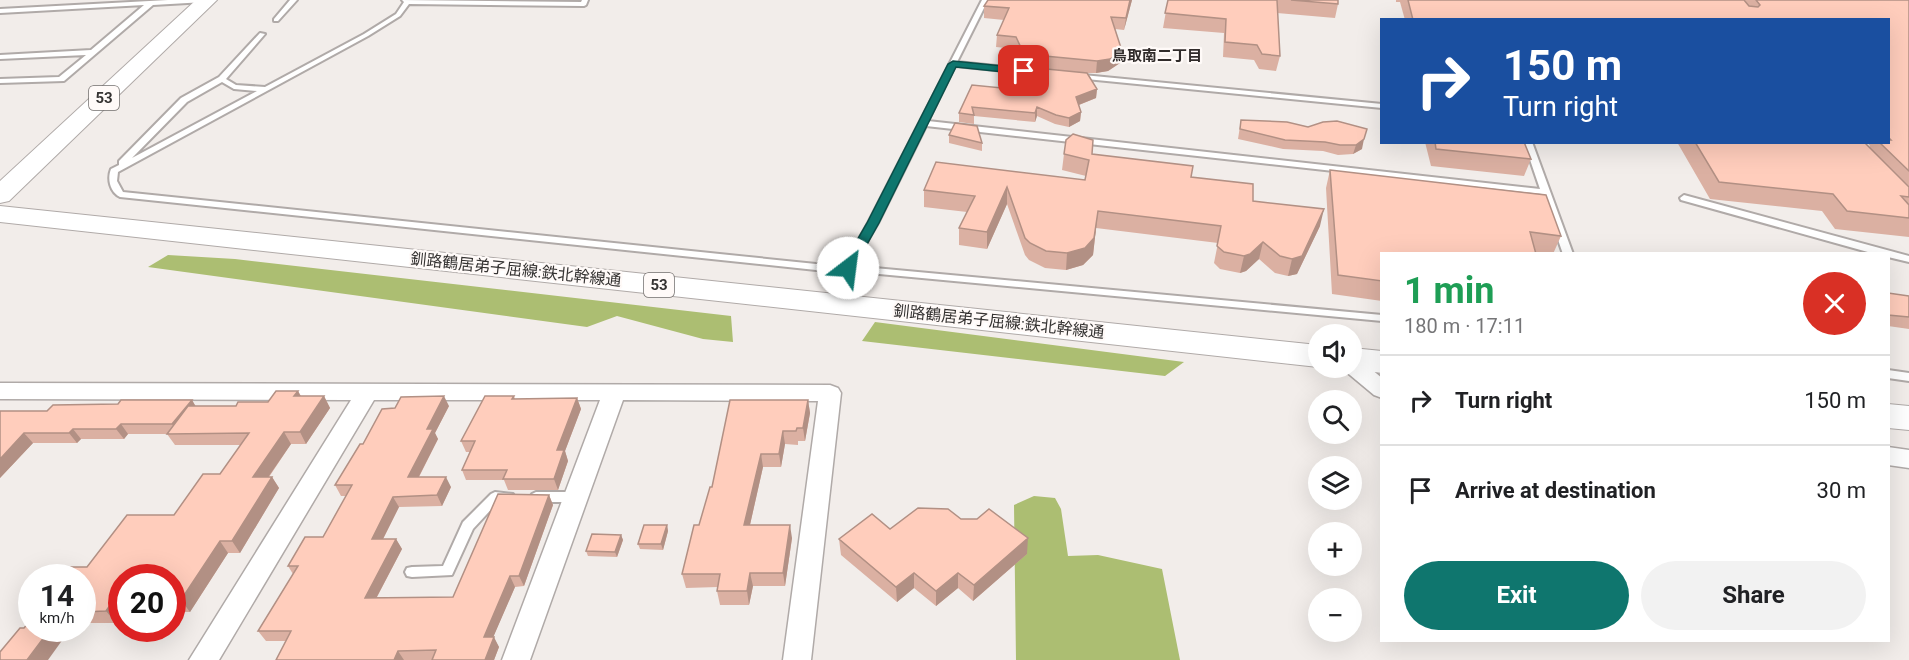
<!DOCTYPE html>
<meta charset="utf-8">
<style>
body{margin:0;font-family:Roboto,"Noto Sans JP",sans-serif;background:#f2f2f2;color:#202124;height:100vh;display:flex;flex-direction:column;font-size:22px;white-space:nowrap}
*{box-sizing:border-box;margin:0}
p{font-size:20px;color:#757577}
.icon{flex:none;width:33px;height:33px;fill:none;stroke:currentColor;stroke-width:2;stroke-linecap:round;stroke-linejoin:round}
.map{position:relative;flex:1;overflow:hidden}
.drawer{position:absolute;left:1380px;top:252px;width:510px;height:390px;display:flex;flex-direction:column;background:#fff;border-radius:0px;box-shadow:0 6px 24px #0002}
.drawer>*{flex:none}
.banner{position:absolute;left:1380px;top:18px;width:510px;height:126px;border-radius:0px;box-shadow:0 6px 24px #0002;background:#1a4fa0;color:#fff;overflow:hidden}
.tools{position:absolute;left:1308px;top:324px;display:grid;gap:12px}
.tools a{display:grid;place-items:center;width:54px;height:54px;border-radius:50%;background:#fff;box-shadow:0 6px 24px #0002;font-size:30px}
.speed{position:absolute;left:18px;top:564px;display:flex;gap:12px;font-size:30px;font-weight:700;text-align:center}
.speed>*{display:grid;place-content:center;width:78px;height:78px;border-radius:50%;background:#fff;box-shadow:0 6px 24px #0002;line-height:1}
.speed small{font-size:15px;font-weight:400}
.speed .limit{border:9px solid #d22;background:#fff;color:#111}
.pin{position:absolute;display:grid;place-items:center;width:51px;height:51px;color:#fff;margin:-26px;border-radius:12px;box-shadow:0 3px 9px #0006}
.me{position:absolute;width:66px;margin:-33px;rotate:30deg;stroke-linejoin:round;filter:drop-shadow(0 0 4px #0008)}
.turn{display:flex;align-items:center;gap:21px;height:126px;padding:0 24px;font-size:27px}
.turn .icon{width:78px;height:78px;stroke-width:2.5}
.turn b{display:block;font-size:42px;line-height:51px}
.round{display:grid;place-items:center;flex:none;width:63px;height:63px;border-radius:32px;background:#f2f2f2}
.overview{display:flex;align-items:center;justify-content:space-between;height:102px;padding:0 24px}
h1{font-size:36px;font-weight:700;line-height:45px;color:#1e9e55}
.action{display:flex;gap:12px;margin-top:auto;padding:12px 24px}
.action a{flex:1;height:69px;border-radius:36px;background:#0f766e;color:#fff;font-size:24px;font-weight:700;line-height:69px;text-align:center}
.action a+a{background:#f2f2f2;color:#202124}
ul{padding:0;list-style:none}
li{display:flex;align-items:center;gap:18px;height:90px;padding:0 24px;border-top:2px solid #e0e0e0}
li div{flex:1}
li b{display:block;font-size:22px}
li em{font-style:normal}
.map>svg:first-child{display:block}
.forest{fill:#acbe72}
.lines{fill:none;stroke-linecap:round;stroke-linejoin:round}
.lane-casing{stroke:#b0aaa8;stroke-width:4}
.street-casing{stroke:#b0aaa8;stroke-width:3}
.primary-casing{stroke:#b0aaa8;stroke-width:2}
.lane{fill:#fff;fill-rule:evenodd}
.street{fill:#fff;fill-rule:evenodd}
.primary{fill:#fff;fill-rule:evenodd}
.wall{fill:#dbb0a2}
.shaded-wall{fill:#b29084}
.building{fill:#ffcdbc;stroke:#b29084;stroke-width:1.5}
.route{fill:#0f766e;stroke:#0a4d48;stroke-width:1.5}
.labels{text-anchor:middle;stroke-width:4.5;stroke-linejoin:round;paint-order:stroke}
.far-neighbourhood-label{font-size:15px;font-weight:bold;fill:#302b2a;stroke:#fffaf8}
.shield{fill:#fffaf8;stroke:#726f6d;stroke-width:1.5}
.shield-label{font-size:15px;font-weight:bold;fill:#353332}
.street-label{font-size:16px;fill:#353332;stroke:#fffaf8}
</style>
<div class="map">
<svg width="1909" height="660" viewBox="0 0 1909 660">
<rect width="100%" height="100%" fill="#f2edea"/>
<path class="forest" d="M168 255 235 259 731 316 733 342 703 339 617 316 587 327 148 267Z
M875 322 1184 362 1165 376 862 341Z
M1034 496 1055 498 1061 509 1068 556 1098 555 1162 569 1180 660H1016L1014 505Z"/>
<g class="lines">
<g class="lane-casing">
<path id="lane" d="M168 0H208L205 2 153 5 64 81 0 83V79L59 77 86 55 0 59V55L91 50 144 5 0 13V9Z
M290 0H297L278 21H274V19Z
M402 0 581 2 582 0H588L586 5 584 6 409 4 400 16 368 36 118 172 117 181 123 192 816 264 844 265 868 223 982 0H988L957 62 1036 70 1040 72 1036 74 955 66 928 121 1540 189 1524 142H1532L1573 254H1563L1542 194 926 126 878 223 853 266 1382 315V321L847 271 816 270 120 197C110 192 107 179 111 169L119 165V161L181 98 219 77 260 33 265 34 226 79 236 85 265 87 364 34 396 14 404 2ZM222 82 234 89 257 91 132 158 187 102Z
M1073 74 1382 104V108L1076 78 1072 76Z
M1684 195 1909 256V262L1888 257V254H1875L1681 200 1680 198Z
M1888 370 1909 373V381L1888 378Z
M495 492 513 494 515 497 513 500 498 502 473 529 452 575 412 577 407 576 405 572 407 568 412 567 443 566 463 522 491 494Z
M536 492H576L580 494 582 497 580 500 576 502H536L532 500 530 497 532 494Z"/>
</g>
<g class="street-casing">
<path id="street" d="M1352 358 1360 360 1382 378V398L1374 395 1344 370 1343 368H1352Z
M0 383 830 385 838 388 841 393 811 660H783L818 401 623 400 530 660H502L600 400H374L219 660H189L351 400 0 399Z
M1888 447 1909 450V468L1888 465Z"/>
</g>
<g class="primary-casing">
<path id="primary" d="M196 0H217L9 201 0 203V181Z
M0 206 1318 345V367L0 222Z
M1352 348 1382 351V373L1344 368H1352Z
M1888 404 1909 406V430L1888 428Z"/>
</g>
<use href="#lane" class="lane"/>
<use href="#street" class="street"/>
<use href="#primary" class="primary"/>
</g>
<path class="wall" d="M1132 0 1124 30 1115 29 1122 51 1120 63 1108 71 1096 73H1088L1097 89 1096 98 1079 105 1081 112 1080 121 1069 127 1055 124 1037 116 1035 122 974 116V124L959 122V113L1012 89 1041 68 1024 66 1015 49 996 47 997 35 1004 20 984 18V6Z
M1168 0H1338V4L1335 18 1277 13 1280 56 1276 71 1259 69 1254 60 1223 57 1224 33 1163 28Z
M1396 0H1909V237L1835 229 1822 211 1710 199 1677 142H1864L1869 148 1870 146 1867 142H1888V20H1405L1400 2H1396Z
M1241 120 1308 127 1323 122 1362 149 1353 154 1338 155 1323 151 1283 149 1238 139Z
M949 135 982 143V151L949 143Z
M1425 142H1524L1531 159 1524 176 1431 166Z
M1064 154H1092L1191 177 1320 226 1297 274 1288 276 1275 273 1259 259 1246 271 1240 273 1220 269 1214 263 1218 243 1096 228 1093 255 1083 265 1066 270 1045 268 1029 260 1025 255 1007 204 987 249 959 245V228L967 212 924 207V190L1085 180 1086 176 1062 170Z
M1330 170 1561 236 1553 254 1536 252 1382 254V301L1332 294 1326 188Z
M1888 293 1909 296V329L1888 326Z
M298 391 301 396H324L330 408 306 444H291L269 477H272L279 488 240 553H228L190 612H172V578H122V616L116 623H82V578L87 567 174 515 220 474 241 445H175L167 434H128L124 439H81L77 443H33L0 478V411H47L118 404 192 400 195 406H236L268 402Z
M514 396 515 399 577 398 581 409 565 451 568 461 558 490H508L504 480H466L462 470 470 452H466L461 441Z
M808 400 810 413 805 441H798V445L785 444 781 467H763L750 525 792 538 785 586H753L749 605H720L717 591 718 587 686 588 682 574 712 487Z
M449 406 435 433 438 439 419 477 451 487 442 506 399 507 383 539H396L402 549 377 597H453L549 495 553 505 524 586 515 587 493 637 499 647 494 660H276L286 641H266L258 631 293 574 288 566 323 537 346 496H341L335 485 363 444 395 408Z
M961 519 1027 554 973 601 958 588 936 606 914 588 897 602 841 555 839 539 890 529Z
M667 525 668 531 663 550 640 549 638 544Z
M621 535 623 540 617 557 588 556 586 551Z"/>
<path class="shaded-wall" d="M1130 0H1132L1124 30 1126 18Z
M1122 51 1120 63 1108 71 1096 73 1097 61Z
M1097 89 1096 98 1076 106V97Z
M1037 107V116L1035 122V113Z
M1081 112 1080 121 1069 127V118Z
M1364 139 1362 149 1353 154 1356 145Z
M1007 187V204L987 249V232Z
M1324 209 1320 226 1297 274 1288 276 1292 259Z
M1098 211 1093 255 1083 265 1066 270 1067 253Z
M1263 242 1259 259 1246 271 1240 273 1244 256Z
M298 391 304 403 294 396Z
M324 396 330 408 306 444 300 432Z
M444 396 449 406 435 433 438 439 413 488 408 477 427 429Z
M577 398 581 409 565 451 568 461 558 490 554 479 557 450Z
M192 400 198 410 179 434 172 424Z
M808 400 810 413 805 441 803 428Z
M121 424 128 434 124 439 116 429Z
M73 429 81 439 77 443 69 433Z
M783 431 785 444 781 467 779 454Z
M284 432 291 444 260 489 253 477Z
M24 433 33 443 0 478V459Z
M761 454 763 467 747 538 744 525Z
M272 477 279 488 240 553 232 541Z
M446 477 451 487 442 506 437 495Z
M549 495 553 505 524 586 519 576Z
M393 497 399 507 378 549 372 539Z
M667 525 668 531 663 550 661 544Z
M790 525 792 538 785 586 783 573Z
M621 535 623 540 617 557 615 552Z
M1028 538 1027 554 973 601 974 585Z
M396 539 402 549 371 608 365 598Z
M220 541 228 553 190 612 181 600Z
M750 573 753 586 749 605 747 591Z
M914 573V588L897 602 896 587Z
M958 573V588L936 606V591Z
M510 576 515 587 489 647 484 637Z
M113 601 122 610V616L116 623 106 611Z
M51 628H71L48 660H27Z
M494 637 499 647 494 660H485Z
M398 651 404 660H394Z"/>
<path class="building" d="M988 0H1130L1126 18 1111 17 1122 51 1110 59 1097 61 1024 54 1016 37 997 35 1009 8 984 6Z
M1168 0H1277L1280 56 1262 54 1257 45 1225 42 1226 19 1165 13Z
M1291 0H1338V4Z
M1408 0H1744L1749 6 1758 7 1760 5 1756 0H1909V171L1879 142H1888V140H1891L1888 137V20H1413Z
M1026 67 1087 73 1097 89 1076 97 1081 112 1069 118 1056 115 1037 107 1035 113 972 107 974 115 959 113 972 85 1012 89Z
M1241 120 1287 122 1308 127 1323 122 1337 121 1367 129 1364 139 1356 145H1340L1325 142 1285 140 1240 129Z
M955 123 977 126 982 143 949 135Z
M1073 134 1093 140 1092 154 1193 166 1191 177 1253 184V201L1324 209 1302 256 1292 259 1280 256 1263 242 1250 254 1244 256 1224 252 1217 246 1221 226 1098 211 1094 238 1085 248 1067 253 1046 251 1030 243 1025 238 1007 187 987 232 959 228 975 196 924 190 936 162 1085 180 1089 160 1064 154 1066 140Z
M1435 142H1524L1531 159 1436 149Z
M1695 142H1864L1909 187V197L1901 196 1909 205V218L1847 211 1833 194 1719 182Z
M1330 170 1546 195 1561 236 1530 232 1536 254H1382V281L1338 275Z
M1888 293 1909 296V317L1888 315Z
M276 391H298L294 396H324L300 432H284L253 477H272L232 541H220L181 600H172V578H122V601H113L106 611 82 612V578H64L71 567H87L127 515H174L203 474H220L249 433 167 434 188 406H236L238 402H268Z
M444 396 427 429H433L408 477H446L437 495 393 497 372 539H396L365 598 453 597 498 494 549 495 519 576H510L484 637H494L485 660H432L436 650 398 651 394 660H276L291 631H258L298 566H288L305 537H323L352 485H335L360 444H363L382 409 395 408 401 397Z
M485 396H514L512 399 577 398 557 450H564L554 479H503L507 470H462L475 441H461Z
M121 400H192L172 424H121L116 429H73L69 433H24L0 459V411H47L53 405 118 404Z
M730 400H808L803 428H797L796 431H783L779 454H761L744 525H790L783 573H750L747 591H717L720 574H682L694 525H699L710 487H712Z
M918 508 948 509 961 519H977L989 509 1028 538 974 585 958 573 936 591 914 573 896 587 839 539 872 514 890 529Z
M644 525H667L661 544H638Z
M592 534 621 535 615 552 586 551Z
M32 619V628H51L27 660H0V652L20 628H24Z"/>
<path class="route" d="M953 61 1024 68 1029 71 1024 74 956 67 879 223 852 271H843L841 268 867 223 948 64Z"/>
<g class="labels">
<g class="far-neighbourhood-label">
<text x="1157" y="61">鳥取南二丁目</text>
</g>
<g class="shield">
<rect x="89" y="86" width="30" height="24" rx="4.5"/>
<rect x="644" y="273" width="30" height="24" rx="4.5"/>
</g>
<g class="shield-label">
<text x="104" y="103">53</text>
<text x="659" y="290">53</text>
</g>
<g class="street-label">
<text transform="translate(516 269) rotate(6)" y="6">釧路鶴居弟子屈線:鉄北幹線通</text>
<text transform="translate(999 321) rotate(6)" y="6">釧路鶴居弟子屈線:鉄北幹線通</text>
</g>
</g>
</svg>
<div class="tools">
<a><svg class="icon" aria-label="sound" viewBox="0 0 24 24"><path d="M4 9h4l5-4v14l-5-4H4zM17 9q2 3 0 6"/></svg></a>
<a><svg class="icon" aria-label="search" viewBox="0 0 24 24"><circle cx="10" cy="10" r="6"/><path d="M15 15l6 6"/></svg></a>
<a><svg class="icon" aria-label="layers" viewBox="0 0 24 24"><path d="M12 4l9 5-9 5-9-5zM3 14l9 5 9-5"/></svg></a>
<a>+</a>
<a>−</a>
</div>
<div class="speed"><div>14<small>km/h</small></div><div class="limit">20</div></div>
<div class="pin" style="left:1024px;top:71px;background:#d93025"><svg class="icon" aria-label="arrive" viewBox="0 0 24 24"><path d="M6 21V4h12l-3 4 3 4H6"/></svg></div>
<svg class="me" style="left:848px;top:268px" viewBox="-20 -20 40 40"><circle r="19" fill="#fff"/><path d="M0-13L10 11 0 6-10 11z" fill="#0f766e"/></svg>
<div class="banner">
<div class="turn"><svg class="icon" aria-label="right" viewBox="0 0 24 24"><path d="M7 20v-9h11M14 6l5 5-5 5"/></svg><div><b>150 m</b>Turn right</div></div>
</div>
<section class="drawer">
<div class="overview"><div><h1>1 min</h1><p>180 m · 17:11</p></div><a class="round" style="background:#d93025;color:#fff"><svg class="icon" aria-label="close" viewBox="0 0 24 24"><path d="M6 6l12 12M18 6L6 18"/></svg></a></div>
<ul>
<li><svg class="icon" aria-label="right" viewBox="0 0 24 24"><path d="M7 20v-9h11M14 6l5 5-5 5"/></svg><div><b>Turn right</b></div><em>150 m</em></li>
<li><svg class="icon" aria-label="arrive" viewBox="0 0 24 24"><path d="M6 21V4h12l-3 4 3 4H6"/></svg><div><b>Arrive at destination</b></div><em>30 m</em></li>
</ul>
<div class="action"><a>Exit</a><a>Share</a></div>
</section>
</div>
